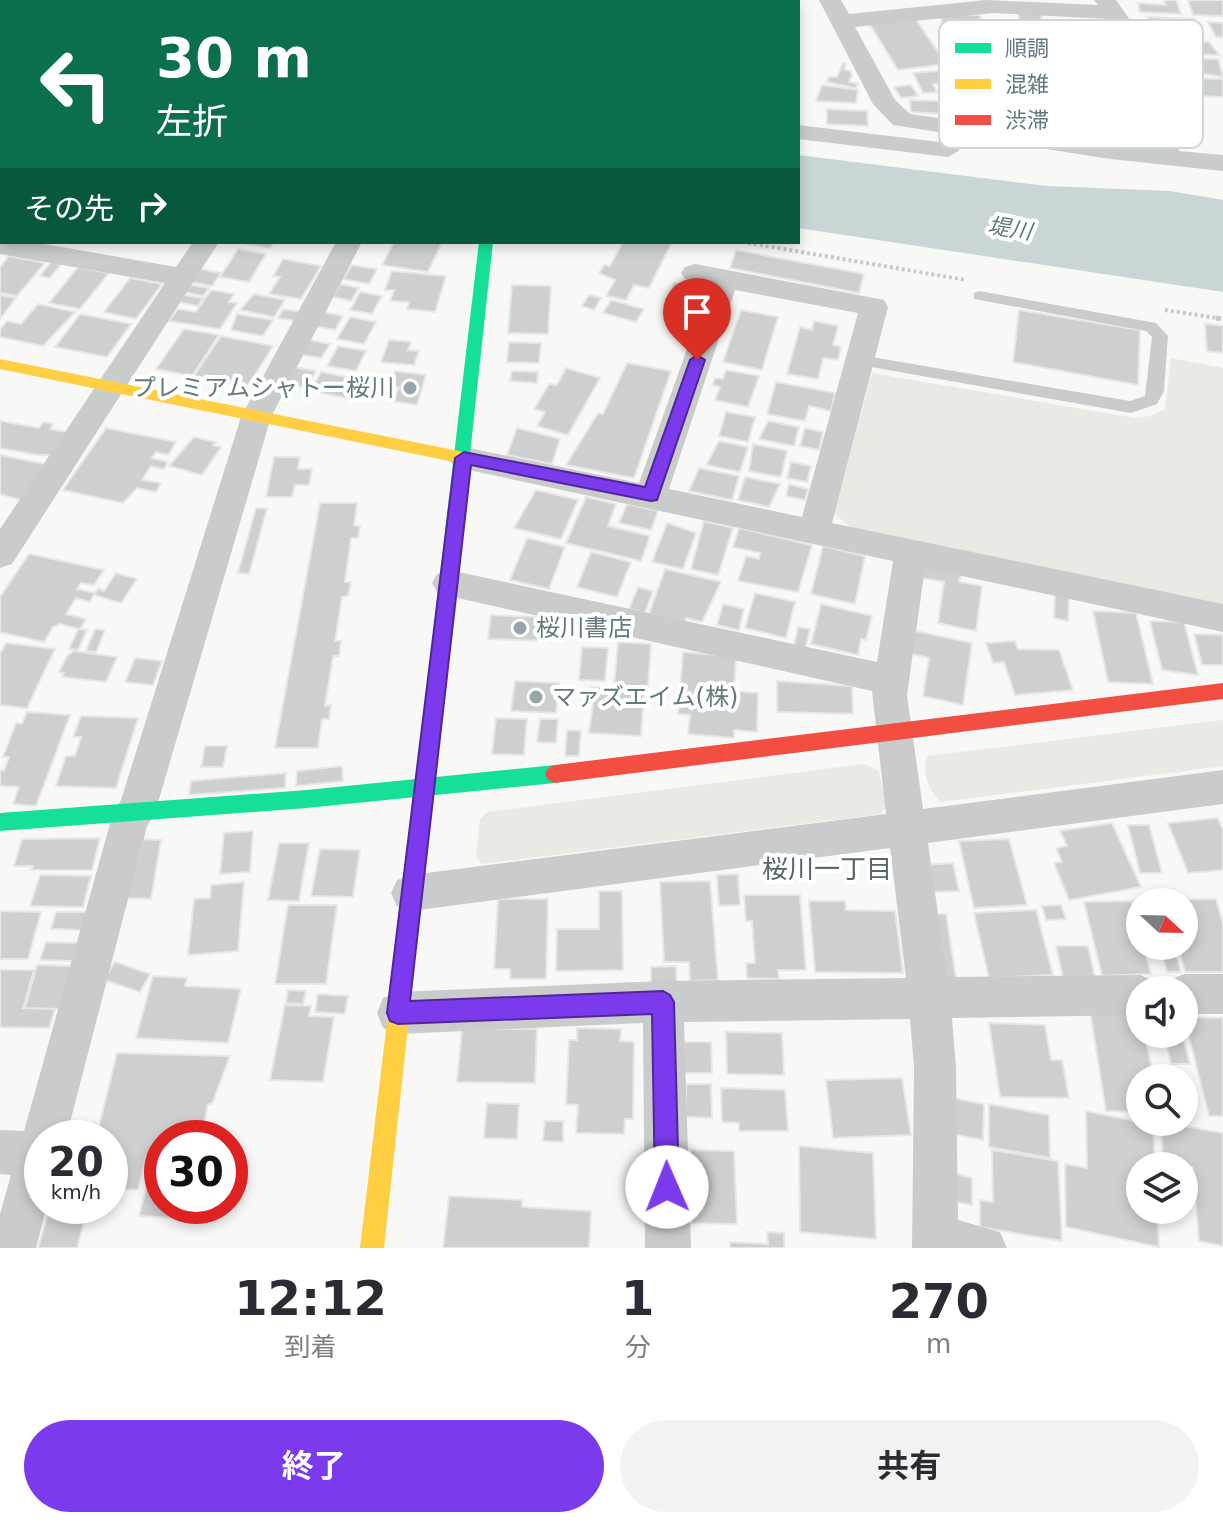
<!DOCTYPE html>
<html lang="ja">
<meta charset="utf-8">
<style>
body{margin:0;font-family:"DejaVu Sans","Noto Sans JP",sans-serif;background:#f2f2f3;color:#2b2b33;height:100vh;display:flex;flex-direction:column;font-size:30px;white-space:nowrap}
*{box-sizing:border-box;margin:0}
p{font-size:26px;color:#7c7c81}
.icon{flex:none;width:44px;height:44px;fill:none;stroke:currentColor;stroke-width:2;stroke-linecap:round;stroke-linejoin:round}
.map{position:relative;height:1248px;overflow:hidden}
.panel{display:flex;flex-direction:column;background:#fff;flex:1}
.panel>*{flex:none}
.hud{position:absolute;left:0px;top:0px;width:800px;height:244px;box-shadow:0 4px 12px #0003;background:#0b6e4f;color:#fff;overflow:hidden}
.needle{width:52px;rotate:112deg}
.buttons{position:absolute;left:1126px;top:888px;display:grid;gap:16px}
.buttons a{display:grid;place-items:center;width:72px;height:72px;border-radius:50%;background:#fff;box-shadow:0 4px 12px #0003;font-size:40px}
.speed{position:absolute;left:24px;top:1120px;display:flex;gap:16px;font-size:40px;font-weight:700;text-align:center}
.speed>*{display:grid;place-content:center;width:104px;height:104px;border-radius:50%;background:#fff;box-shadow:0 4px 12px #0003;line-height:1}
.speed small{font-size:20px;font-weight:400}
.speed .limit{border:12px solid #d22;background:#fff;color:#111}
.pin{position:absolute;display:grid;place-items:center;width:68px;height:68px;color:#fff;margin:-82px -34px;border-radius:50% 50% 50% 0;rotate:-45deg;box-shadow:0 0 8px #0007}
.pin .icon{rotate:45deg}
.me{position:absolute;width:88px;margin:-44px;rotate:359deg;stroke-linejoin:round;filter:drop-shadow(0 0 6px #0008)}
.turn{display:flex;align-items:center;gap:28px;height:168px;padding:0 24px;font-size:36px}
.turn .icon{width:104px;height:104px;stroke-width:2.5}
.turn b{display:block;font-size:56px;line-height:68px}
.then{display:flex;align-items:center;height:76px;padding:0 24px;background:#0003;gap:16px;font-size:30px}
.eta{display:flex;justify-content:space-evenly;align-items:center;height:136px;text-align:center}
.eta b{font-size:48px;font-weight:700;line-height:56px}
.cta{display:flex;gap:16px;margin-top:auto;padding:16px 24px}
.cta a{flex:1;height:92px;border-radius:48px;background:#7c3aed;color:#fff;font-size:32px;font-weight:700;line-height:92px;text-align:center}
.cta a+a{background:#f2f2f3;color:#2b2b33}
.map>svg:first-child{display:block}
.green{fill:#e8eae4}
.water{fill:#cad6d6}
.building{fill:#ced0d0;stroke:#e7e7e6;stroke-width:2}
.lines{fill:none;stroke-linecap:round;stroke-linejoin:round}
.path-far1{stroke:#c8caca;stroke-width:4;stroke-dasharray:3 3;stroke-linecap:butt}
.path{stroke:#c8caca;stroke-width:5;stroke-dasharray:4 4;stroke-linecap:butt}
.lane{fill:#cacccc;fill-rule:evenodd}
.street{fill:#cacccc;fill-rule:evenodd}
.fast{fill:#16e098;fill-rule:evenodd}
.slow{fill:#ffcf43;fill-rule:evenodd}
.jam{fill:#f24e42;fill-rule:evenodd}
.route{fill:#7c3aed;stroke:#51269a;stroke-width:2}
.poi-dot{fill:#98a6aa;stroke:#fff;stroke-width:3}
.labels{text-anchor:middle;stroke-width:8;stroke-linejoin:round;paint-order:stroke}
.far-water-label{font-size:22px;font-style:italic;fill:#5f787b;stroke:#fff}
.poi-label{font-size:24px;fill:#647a81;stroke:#fff;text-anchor:start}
.neighbourhood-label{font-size:26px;fill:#56666c;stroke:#fff}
.key{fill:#fff;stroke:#d0d7d9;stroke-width:2}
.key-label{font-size:22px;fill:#647a81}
</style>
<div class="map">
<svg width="1223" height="1248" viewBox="0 0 1223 1248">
<rect width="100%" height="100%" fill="#f8f8f7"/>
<path class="green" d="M1171 358 1223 368V604L852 529 834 513 872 373 1135 418 1151 416 1165 409Z
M1223 720V766L941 802C928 790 922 774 927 756Z
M864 764 879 771 886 806 881 814 482 864 476 857 480 819 488 812Z"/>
<path class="water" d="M798 155 1047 186 1170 191 1223 200V292L798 228Z"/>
<path class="building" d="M1164 0H1176L1181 14 1140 12 1138 3 1166 5Z
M1188 0H1223V16L1193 15Z
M1018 12 1041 13 1043 26 1020 24Z
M940 15H980L990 58 953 59 948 42H960L956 30H945Z
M1148 17 1195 19 1199 30 1152 28Z
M915 18 946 64 898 70 869 23Z
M1208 22 1223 23V37H1216Z
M1172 40 1209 42 1219 55 1183 54Z
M1190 58 1218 59 1223 77 1195 72Z
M843 63 846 64 844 69 850 71 852 75 849 82 858 84 856 88 827 82 829 77H837Z
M962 69 966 77 960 78V82L933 84 937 92 923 93 913 73Z
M1195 78 1223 79V97L1201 96Z
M822 85 858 90 856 103 816 101Z
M911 85 918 96 901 98 894 87Z
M910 100 959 102 961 115 911 112Z
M827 109 867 111 868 126 827 124Z
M235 242H274L270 248Z
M394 242H442L428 272 382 265Z
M623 242H672L649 288 634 285 626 300 606 296 615 280 599 273 604 265 610 266Z
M238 249 266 254 249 282 220 277Z
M736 250 864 274 859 293 730 268Z
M9 256 45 263 17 296 0 293V267Z
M283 259 321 266 301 299 269 294 280 277 273 276Z
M51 262 61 264 50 278 40 276Z
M352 265 377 269 369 284 343 279Z
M78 267 109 273 80 309 49 303Z
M200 269 221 273 212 286 191 282Z
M392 271 446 276 435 312 407 309 409 302 390 301 394 290H385Z
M130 278 162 284 136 319 104 312Z
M674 283 698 287 688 317 663 313Z
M340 284 359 288 351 301 333 297Z
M191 285 209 288 203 296 185 292Z
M512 285 551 286 548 334 508 333Z
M211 290 234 294 229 302 237 303 220 329 169 321 178 309 196 312Z
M360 292 382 296 372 314 350 310Z
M254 294 285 300 274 317 240 310Z
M0 295 16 298 0 319Z
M184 295 203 298 198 306 179 302Z
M589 295 601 298 594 310 582 306Z
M611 300 644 309 636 322 603 313Z
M38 304 75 312 43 346 0 337V330L7 321 21 324Z
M283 309 300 312 295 321 278 318Z
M741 310 778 317 762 370 723 362Z
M1019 310 1140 330 1138 385 1013 362Z
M323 312 343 316 335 330 314 326Z
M80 314 131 324 107 357 55 347Z
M237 314 273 320 263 336 231 330Z
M350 317 376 322 364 344 337 339Z
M814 321 838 326 833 345 841 347 838 360 823 358 818 379 787 374 800 327 812 330Z
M1205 324 1223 326V353L1207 351Z
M184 329 219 335 192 376 156 369Z
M221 336 273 346 248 386 194 376Z
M310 340 330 344 321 358 301 355Z
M389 340 411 342 408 350 419 351 414 365 381 362Z
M509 342 541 343 539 363 507 362Z
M338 346 366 351 356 371 327 366Z
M627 363 671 371 634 478 566 465 598 413 603 414Z
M294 367 316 371 307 388 285 384Z
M566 368 600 378 568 435 537 426 545 412 534 409 549 384 557 385Z
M726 370 759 376 748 407 715 400 720 387 712 385 715 378 723 379Z
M395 371 426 375 417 405 393 401 399 387 388 386Z
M512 371 538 372 537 383 510 381Z
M321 372 357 379 347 398 310 391Z
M776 382 835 393 831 411 809 406 805 421 767 414Z
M726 412 755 417 748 442 719 436Z
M0 421 39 428 43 422 53 424 50 429 66 432 52 455H37L0 448Z
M768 421 799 427 794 446 759 439Z
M106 428 176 442 168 455 156 452 152 458 168 462 164 469 151 466 142 480 161 483 156 492 137 488 123 503 63 490Z
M517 428 560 439 552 464 507 455Z
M805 428 823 432 819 450 800 446Z
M194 437 216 442 213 445 221 447 202 475 169 466Z
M719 441 748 447 740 472 706 465Z
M753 444 787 451 781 477 749 471Z
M0 455 45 464 21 500 0 494Z
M274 457H300L298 469H312L309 485H295L292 497H266Z
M791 462 811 466 807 482 787 478Z
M699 468 739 476 732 500 689 491Z
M745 477 780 484 769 507 738 500Z
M789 484 808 489 805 500 786 496Z
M536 490 578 500 561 539 514 528Z
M586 497 616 504 608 526 650 536 641 561 566 543Z
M320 503H357L354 526H360L358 538H351L345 582H351L348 596 342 597 335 641H341L339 656H333L325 706 331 705 329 719H322L318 748H275Z
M627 504 658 511 651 530 619 523Z
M256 508 267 509 249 574 238 573Z
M704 521 733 528 718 575 691 569Z
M667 523 696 533 683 569 652 562Z
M739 528 812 545 798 592 738 581 746 556 759 559 760 553 733 547Z
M527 538 565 547 549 589 510 580Z
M823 546 865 556 855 604 811 594Z
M591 552 631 562 617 597 577 587Z
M29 554 104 570 94 585 81 583 77 589 95 593 90 602 76 598 66 614 86 619 80 629 60 624 53 627 44 642 0 632V597Z
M924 566 961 573 959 582 982 586 976 631 938 623 944 582 922 578Z
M665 569 721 582 702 622 686 618 684 623 649 614Z
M116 573 137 579 121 603 94 595 98 589 104 591Z
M638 587 653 591 645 613 629 609Z
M755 593 795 602 786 638 745 628Z
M1055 594 1069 597 1068 621 1054 618Z
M723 604 744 609 739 630 717 625Z
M821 604 872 616 866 640 861 639 858 655 811 644Z
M1093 611 1136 613 1153 684 1108 682Z
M491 615 552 618 550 641 488 639Z
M1150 621 1184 622 1198 675 1162 670Z
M798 627 810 629 805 649 794 646Z
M78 629 87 630 78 650 69 649Z
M95 629 105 630 96 652 86 651Z
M911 630 972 643 963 705 923 696 929 658 907 653Z
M1194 634 1223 635V665H1202Z
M1015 641 1018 649 1059 650 1073 690 1015 695 1004 662 993 663 986 643Z
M618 642 651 644 648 687 614 685Z
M6 643 55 649 27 708 0 705V654Z
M582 647 608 648 605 681 579 680Z
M74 651 117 657 106 682 62 677 64 673 59 672 67 656Z
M683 652 736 657 734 691 758 693 757 732 734 730V738L688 734 690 715 678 714Z
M135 658 162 661 153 685 125 682Z
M515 681 559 683 556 713 511 711Z
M777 681 852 686 853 714 777 712Z
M590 687 644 691 641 736 589 733 593 703H588Z
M27 712 70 715 36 806 13 804 19 787 0 786V770L4 771 9 757H3L16 723 22 724Z
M81 716 138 718 116 788 56 786 66 756H75L81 737H73Z
M496 718 527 719 524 755 492 754Z
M540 719H558L556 743 537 742Z
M567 730 581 731 579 756H565Z
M205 746H227L223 767H201Z
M342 766 343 781 296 786 297 771Z
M286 773 285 788 189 795 191 781Z
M1218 818 1223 830V870L1188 873 1168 823Z
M1112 823 1141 887 1069 900 1054 863 1062 862 1056 848 1067 846 1060 831Z
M1128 825H1149L1162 873H1140Z
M253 831 250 872 220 874 224 833Z
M100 838 92 870H31L33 866H14L22 839Z
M143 839 161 840 151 899 127 898Z
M1009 839 1027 905 974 908 959 841Z
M279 843H309L299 901 268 900Z
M320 849 360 850 353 897 311 896Z
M953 863 959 891 931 892 925 865Z
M738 874 740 905 719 906 717 875Z
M40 875 91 876 83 907 30 906Z
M710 881 718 980 690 981 689 962H664L660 882Z
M244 882 238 951 188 955 194 899 210 898 211 885Z
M599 891H622L623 970 556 971 557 929H599Z
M744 895H800L806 970H778L779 979 747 978 746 963H755L752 921H746Z
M498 899H548L546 979H510V969H494Z
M1216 899 1223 924V972H1185L1178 946H1184V902L1165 900Z
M809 901H845L846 910 895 911 903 973 815 972Z
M1132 901 1140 946H1143L1151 974 1102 976 1084 902Z
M288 905H337L326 984H275Z
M1061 905 1066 919 1046 920 1042 906Z
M1036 910 1053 975 989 978 974 913Z
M0 911 41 912 28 959H0Z
M56 912H87L82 930 51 929Z
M934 914H946L956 978H944Z
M46 942 78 943 73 961 40 960Z
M1056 946H1088L1095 978H1063Z
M1160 946H1174L1181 972H1167Z
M115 962 150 974 140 992 104 980Z
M37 965 72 966 60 1009 25 1008Z
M676 966 677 985H651V967Z
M0 970H34L23 1008 55 1009 49 1028 0 1027Z
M153 976 187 978 185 986 241 989 228 1043 136 1038Z
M288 990 306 991 303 1004 286 1003Z
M318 994 348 996 345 1014 315 1012Z
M285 1005 311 1006 309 1016 334 1017 323 1082 270 1080Z
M1090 1011 1140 1014V1034H1144L1154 1078H1140V1112L1106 1111Z
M1184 1017 1223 1018V1116H1209Z
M989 1023 1045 1025 1051 1060H1062L1069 1098 1000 1097Z
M577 1028 621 1029 620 1041 634 1042 633 1119H625L624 1134 576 1133 578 1105 566 1104 569 1040H577Z
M462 1029H537L535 1083 457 1082Z
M726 1032 782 1033 784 1075 727 1074Z
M1164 1034H1182L1190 1064H1171Z
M684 1042H711L712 1073H684Z
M117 1053 230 1056 212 1104H208L203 1128 197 1127 195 1138H162V1157L146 1156 138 1190 119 1189 126 1157H110V1138H96Z
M902 1078 911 1135 833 1138 826 1080Z
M686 1084H711L712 1118 686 1117Z
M721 1088 785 1090 788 1131H739V1123L722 1122Z
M952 1098 984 1104 983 1140 951 1134Z
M487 1103 519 1104 517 1139 484 1138Z
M989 1104 1049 1115 1050 1158 989 1147Z
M1086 1111 1153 1125 1155 1166H1140V1210H1157L1159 1247 1066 1227 1065 1164 1087 1168Z
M545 1121H563V1142L543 1141Z
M74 1122 96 1123 92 1138H69Z
M1161 1122 1223 1133V1246L1199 1241 1193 1167 1163 1161Z
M799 1146 873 1153 876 1239 800 1232Z
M691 1150 734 1151 737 1224 692 1223Z
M992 1150 1058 1161 1062 1241 980 1227V1200L993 1202Z
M151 1170 162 1171V1206H176L173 1218 139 1216Z
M952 1173 972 1178V1205L951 1201Z
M449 1196 522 1200V1207L591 1211 589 1248H443Z
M50 1206H88L77 1248H38Z
M767 1232 784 1233V1248H730V1242L768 1244Z"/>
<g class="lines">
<path class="path-far1" d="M99 0 105 2
M742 242 966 280
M1165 310 1223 319"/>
<path class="path" d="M1216 318 1223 319"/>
<path class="lane" d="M979 291 1156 323 1168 336 1164 391 1157 404 1131 413 860 365 852 360 860 355 1130 401 1145 396 1152 337 1146 331 974 299V293Z"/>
<path class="street" d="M386 0H412L413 2H387Z
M819 0H841L849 14 986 0 1098 5 1094 0H1116L1174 83 1179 151 1223 155V171L1110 159 893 125 873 104ZM994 13 1107 19 1150 83 1154 149 910 114 895 100 855 27Z
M0 5H2V19H0Z
M0 74H2L0 90Z
M798 125 948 143 960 150 948 157 798 139Z
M0 236 2 242H33L176 267 193 242H219L12 564 0 568V529L165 283 0 254Z
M336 242H362L271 417 155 813 147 826 66 1138H42V1206H47L36 1248H0V1214L11 1175 0 1174V1130L24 1131 113 813 121 800 241 417Z
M695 264 874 298 884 300 888 307 832 523 1223 604V632L925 568 907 695 923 809 1223 770V804L928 843 947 977 1140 975 1155 981 1158 990H1140V1015L952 1018 956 1068 958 1220 1000 1232 1007 1248H912L914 1068 910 1019 684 1022 691 1248H645L643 1023 398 1034 383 1028 377 1013 383 998 398 992 663 981 906 978 890 848 411 911 397 906 391 893 397 880 411 875 886 814 872 691 449 596 437 592 432 583 437 574 449 570 877 662 893 561 464 469 453 466 449 458 453 450 464 447 639 483 710 285 685 279 681 273 685 267ZM735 290 858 313 802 517 669 489Z
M1184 974H1223V1014H1184V990H1165L1169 980Z"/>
<path class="fast" d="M511 0H523L510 2Z
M479 242H493L444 694 442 700 435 702 428 700 426 694Z
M555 765 562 768 565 774 562 780 555 783 307 808 0 831V813L307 790Z"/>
<path class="slow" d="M0 359 464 452 472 458 464 464 0 369Z
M435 686 442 688 444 694 384 1248H360L426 694 428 688Z"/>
<path class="jam" d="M1223 683V699L555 783 548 780 545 774 548 768 555 765Z"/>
</g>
<path class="route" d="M697 355 705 360 657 500 651 501 471 465 410 1001 663 991 670 995 674 1002 679 1187 675 1195 667 1199 659 1195 655 1187 652 1014 398 1024 390 1021 387 1013 455 458 464 452 645 487 690 360Z"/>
<g class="poi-dot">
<circle cx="410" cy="388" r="8"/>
<circle cx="520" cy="628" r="8"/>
<circle cx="536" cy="697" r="8"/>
</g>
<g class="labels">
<g class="far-water-label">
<text transform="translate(1010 228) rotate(9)" y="8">堤川</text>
</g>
<g class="poi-label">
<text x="394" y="396" text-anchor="end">プレミアムシャトー桜川</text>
<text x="536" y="636">桜川書店</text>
<text x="552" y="705">マァズエイム(株)</text>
</g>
<g class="neighbourhood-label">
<text x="827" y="878">桜川一丁目</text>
</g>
</g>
<rect x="939" y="20" width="264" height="128" rx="12" class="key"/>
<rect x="955" y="43" width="36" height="10" fill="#16e098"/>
<rect x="955" y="79" width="36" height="10" fill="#ffcf43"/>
<rect x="955" y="115" width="36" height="10" fill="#f24e42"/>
<g class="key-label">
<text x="1005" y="56">順調</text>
<text x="1005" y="92">混雑</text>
<text x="1005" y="128">渋滞</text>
</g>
</svg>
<div class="buttons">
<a><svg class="needle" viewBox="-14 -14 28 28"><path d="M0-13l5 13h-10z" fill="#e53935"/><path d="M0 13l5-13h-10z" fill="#7c7c81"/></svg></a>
<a><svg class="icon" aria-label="sound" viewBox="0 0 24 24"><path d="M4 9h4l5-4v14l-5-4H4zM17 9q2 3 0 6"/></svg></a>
<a><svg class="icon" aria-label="search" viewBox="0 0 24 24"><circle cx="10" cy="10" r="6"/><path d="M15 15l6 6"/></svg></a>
<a><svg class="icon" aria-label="layers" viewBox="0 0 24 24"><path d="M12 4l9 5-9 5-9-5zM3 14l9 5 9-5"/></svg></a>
</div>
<div class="speed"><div>20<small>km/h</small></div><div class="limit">30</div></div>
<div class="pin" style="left:697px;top:360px;background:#d93025"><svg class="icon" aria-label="arrive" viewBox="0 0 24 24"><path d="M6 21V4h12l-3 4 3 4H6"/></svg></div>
<svg class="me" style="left:667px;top:1187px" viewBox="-20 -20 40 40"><circle r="19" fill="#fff"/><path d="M0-13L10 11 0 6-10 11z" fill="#7c3aed"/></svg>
<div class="hud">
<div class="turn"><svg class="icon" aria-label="left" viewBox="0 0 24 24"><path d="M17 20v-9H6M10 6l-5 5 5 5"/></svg><div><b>30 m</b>左折</div></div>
<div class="then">その先<svg class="icon" aria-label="right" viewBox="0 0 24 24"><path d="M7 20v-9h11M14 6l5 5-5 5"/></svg></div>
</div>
</div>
<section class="panel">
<div class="eta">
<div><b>12:12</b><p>到着</p></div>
<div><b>1</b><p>分</p></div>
<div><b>270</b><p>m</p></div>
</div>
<div class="cta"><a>終了</a><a>共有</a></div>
</section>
